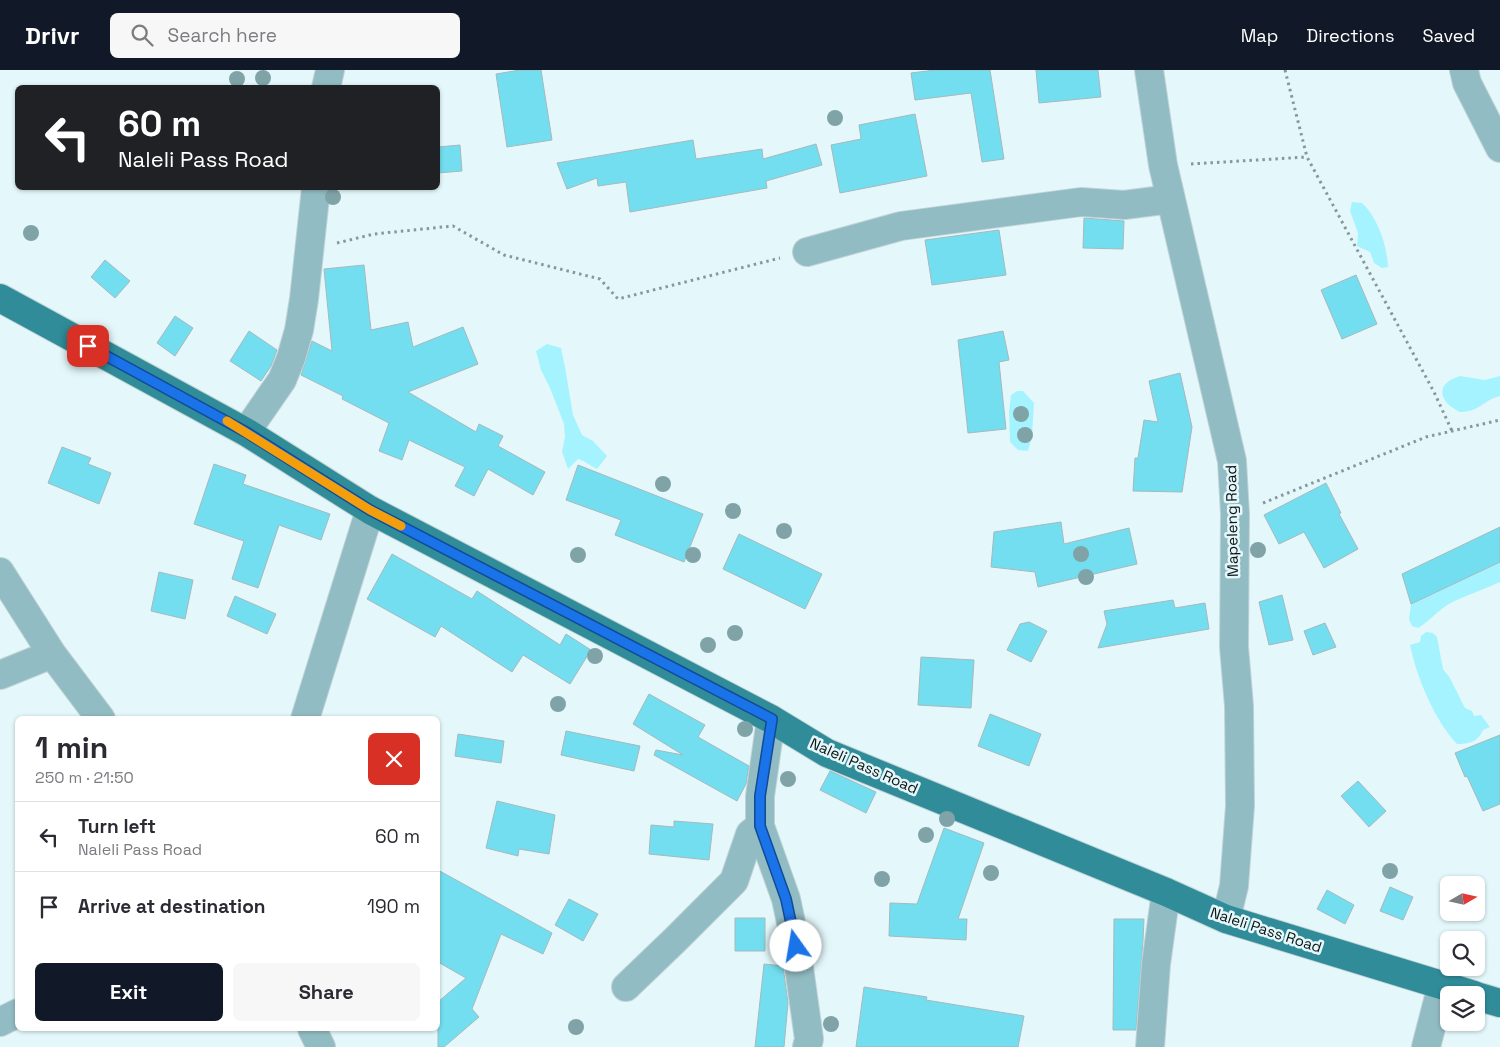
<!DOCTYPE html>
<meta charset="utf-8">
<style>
body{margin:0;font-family:"Space Grotesk",sans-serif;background:#f7f7f7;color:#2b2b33;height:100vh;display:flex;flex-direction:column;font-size:19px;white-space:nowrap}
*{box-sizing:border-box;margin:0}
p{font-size:16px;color:#7c7c81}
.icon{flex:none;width:28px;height:28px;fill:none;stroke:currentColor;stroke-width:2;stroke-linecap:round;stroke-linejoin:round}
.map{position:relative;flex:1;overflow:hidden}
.details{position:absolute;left:15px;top:646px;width:425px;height:315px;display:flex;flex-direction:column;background:#fff;border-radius:8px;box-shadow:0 1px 4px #0004}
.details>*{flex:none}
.hud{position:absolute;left:15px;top:15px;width:425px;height:105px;border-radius:8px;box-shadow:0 1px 4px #0004;background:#202124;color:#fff;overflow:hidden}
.needle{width:32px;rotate:81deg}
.controls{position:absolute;left:1440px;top:806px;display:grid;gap:10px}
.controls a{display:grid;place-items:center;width:45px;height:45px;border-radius:8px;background:#fff;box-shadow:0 1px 4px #0004;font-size:25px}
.pin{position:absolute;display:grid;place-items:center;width:42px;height:42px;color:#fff;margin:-21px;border-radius:10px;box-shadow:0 2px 8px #0006}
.me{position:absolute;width:55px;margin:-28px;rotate:347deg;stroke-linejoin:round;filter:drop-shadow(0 0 4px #0008)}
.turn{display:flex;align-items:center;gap:18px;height:105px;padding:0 20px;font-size:22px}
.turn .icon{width:65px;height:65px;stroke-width:2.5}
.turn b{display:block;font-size:35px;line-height:42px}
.round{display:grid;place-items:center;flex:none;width:52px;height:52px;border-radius:8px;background:#f7f7f7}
.summary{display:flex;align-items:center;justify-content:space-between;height:85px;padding:0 20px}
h1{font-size:30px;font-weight:700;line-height:38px}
.primary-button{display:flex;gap:10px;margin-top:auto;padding:10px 20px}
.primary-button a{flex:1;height:58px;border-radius:8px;background:#111827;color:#fff;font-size:20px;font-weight:700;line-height:58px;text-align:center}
.primary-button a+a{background:#f7f7f7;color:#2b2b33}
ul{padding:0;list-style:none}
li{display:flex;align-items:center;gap:15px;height:70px;padding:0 20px;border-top:1px solid #e1e1e2}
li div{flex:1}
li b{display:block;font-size:19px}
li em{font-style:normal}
header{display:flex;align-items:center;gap:30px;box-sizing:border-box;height:70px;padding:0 25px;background:#111827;color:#fff}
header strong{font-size:24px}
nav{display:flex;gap:28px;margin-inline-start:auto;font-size:18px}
.search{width:350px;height:45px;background:#f7f7f7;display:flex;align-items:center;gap:12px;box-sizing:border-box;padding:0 18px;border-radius:8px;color:#7c7c81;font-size:19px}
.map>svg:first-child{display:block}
.green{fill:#a5f3ff}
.building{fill:#73deef;stroke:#a6b9bc}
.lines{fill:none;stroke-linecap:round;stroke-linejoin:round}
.minor-casing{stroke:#c1d3d6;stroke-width:30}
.major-casing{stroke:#c1d3d6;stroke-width:30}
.path{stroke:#889799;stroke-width:3;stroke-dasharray:2.5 4;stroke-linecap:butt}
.minor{stroke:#92bcc3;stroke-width:28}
.major{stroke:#308c99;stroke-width:28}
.tree{fill:#80a3a8}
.route-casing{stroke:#114b97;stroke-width:12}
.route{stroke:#1a73e8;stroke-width:9}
.slow{stroke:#f59e0b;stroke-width:9}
.labels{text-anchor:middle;stroke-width:5;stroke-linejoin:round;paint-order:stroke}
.street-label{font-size:15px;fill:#0c1314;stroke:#e4f8fb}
</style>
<header>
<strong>Drivr</strong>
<div class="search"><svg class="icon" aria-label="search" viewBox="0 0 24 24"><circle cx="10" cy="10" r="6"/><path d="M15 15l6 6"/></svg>Search here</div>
<nav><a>Map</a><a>Directions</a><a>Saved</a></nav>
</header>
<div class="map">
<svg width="1500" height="977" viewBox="0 0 1500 977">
<rect width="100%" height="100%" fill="#e4f8fb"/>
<path class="green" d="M1352 132 1362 133C1378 148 1387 175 1388 197L1382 198 1374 193 1370 182 1357 176 1358 163 1350 141Z
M547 274 561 278 565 297 573 345 582 365 593 371 607 386 597 399C591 396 585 391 578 389L568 399 562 382 565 367 564 354 550 318 541 300 536 281Z
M1460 306 1485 310 1500 306V326C1482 331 1480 342 1459 342 1455 339 1449 336 1446 332 1436 317 1448 310 1460 306Z
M1017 321H1023L1034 333 1032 366 1028 381 1018 380 1010 372 1009 342 1011 325Z
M1500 492V512C1484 520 1465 525 1449 534 1437 541 1430 551 1418 558L1412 556 1409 549 1411 534Z
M1426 562 1433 563 1437 567 1443 599 1450 608 1465 638 1472 641 1474 646 1481 645 1490 657 1483 660C1478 672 1469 674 1457 674 1434 649 1417 608 1410 575L1420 572 1421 566Z"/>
<path class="building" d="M520 0H541L552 70 507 77 496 4Z
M935 0H990L1004 89 982 92 971 23 915 30 911 3Z
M1036 0H1098L1101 27 1039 33Z
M915 44 927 106 840 123 831 75 861 69 859 55Z
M693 70 696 89 762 79 763 89 816 74 822 95 766 111 767 118 630 142 626 112 598 116 597 108 567 119 557 93Z
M460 75 462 101 438 103V77Z
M1084 148 1124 151 1123 179 1083 178Z
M999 160 1006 205 932 215 925 170Z
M105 190 130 211 115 228 91 207Z
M364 195 371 260 408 252 413 277 463 257 478 294 408 322 476 362 479 354 503 366 498 376 545 402 533 425 488 399 474 426 455 416 465 397 409 370 402 390 379 381 389 353 342 329 343 326 301 305 312 271 332 281 324 199Z
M1356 205 1377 254 1342 269 1321 220Z
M175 246 193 258 175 286 157 273Z
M249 261 277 280 271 296 261 311 230 291Z
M1003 261 1009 290 999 292 1006 359 968 363 958 270Z
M1180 303 1192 357 1182 422 1133 421 1135 388H1138L1144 350 1158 352 1149 311Z
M62 377 91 388 88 394 111 403 99 434 48 413Z
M214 394 246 405 243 414 330 444 321 470 279 455 258 518 232 509 244 471 194 454Z
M578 395 703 444 684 492 615 465 621 450 566 430Z
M1326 413 1341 443 1339 444 1358 479 1324 498 1304 462 1279 474 1264 445Z
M1061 452 1064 474 1129 458 1137 494 1038 517 1035 502 991 497 994 462Z
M1500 457V492L1411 534 1402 504Z
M739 464 822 504 805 539 723 499Z
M392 484 472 529 477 521 560 575 566 564 591 580 570 614 523 585 512 602 441 556 435 567 367 529Z
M159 502 193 510 185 549 151 541Z
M1282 525 1293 570 1269 575 1259 532Z
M235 526 276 544 267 564 227 546Z
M1173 530 1175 538 1205 533 1209 559 1098 578 1107 554 1104 541Z
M1029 552 1047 561 1031 592 1007 580 1020 554Z
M1325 553 1336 577 1313 585 1304 561Z
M921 587 974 590 971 638 918 635Z
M649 624 705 655 698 667 749 696 746 714 737 731 654 685 656 680 683 685 633 654Z
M990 644 1041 664 1029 696 978 676Z
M566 661 640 676 634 701 561 685Z
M458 664 504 671 501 693 455 686Z
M1500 665V734L1483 741 1467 706 1465 707 1455 683Z
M830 701 876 722 866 743 820 720Z
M1358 711 1386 741 1369 757 1341 726Z
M497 731 555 745 549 784 519 779 518 786 486 778Z
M674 751 713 754 709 790 649 784 651 755 674 757Z
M944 758 984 773 958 849H967L966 870 889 866 890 833 917 834Z
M438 800 552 863 543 884 501 864 472 939 479 947 444 977H438V932L466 908 438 892Z
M1390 817 1413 827 1403 850 1380 841Z
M1327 820 1354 835 1345 854 1317 839Z
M569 829 598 844 583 871 555 855Z
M735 848H765V881H735Z
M1114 849H1144L1143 871 1136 960H1113Z
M764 894 783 896 788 933 784 977H755Z
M864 917 927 927 926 930 1024 946 1018 977H856Z"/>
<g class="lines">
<g class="minor-casing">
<path id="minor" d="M1149 0 1163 95 1232 391 1235 444 1234 577 1239 636 1240 736 1234 816 1226 849
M1464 0 1467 13 1500 78
M326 18 330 0
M807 182 901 156 1081 132 1124 135 1171 129
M246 362 282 310 291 288 299 260 304 229 316 118
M0 502 52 584 101 649
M0 605 52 584
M305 649 370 440
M771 649 760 726V756L786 829 796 876 809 969 807 977
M626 917 675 870 734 811 750 764 760 756
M0 952 18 943
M312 959 321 977
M1150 977 1156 894 1166 822
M1426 977 1442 915"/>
</g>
<g class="major-casing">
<path id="major" d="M0 228 246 362 370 440 771 649 827 683 1166 822 1226 849 1474 925
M1476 926 1500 933"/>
</g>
<path class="path" d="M1285 0 1307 87 1434 322 1452 361
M1191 94 1307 87
M337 173 374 164 453 156 504 185 600 209 618 229 780 188
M1263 433 1426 367 1500 350"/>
<use href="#minor" class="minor"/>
<use href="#major" class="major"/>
</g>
<g class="tree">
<circle cx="263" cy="8" r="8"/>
<circle cx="237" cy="9" r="8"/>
<circle cx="835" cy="48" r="8"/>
<circle cx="333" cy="127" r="8"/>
<circle cx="31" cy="163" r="8"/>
<circle cx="1021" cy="344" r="8"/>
<circle cx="1025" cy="365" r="8"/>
<circle cx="663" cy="414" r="8"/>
<circle cx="733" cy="441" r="8"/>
<circle cx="784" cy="461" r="8"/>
<circle cx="1258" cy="480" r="8"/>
<circle cx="1081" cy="484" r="8"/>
<circle cx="578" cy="485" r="8"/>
<circle cx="693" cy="485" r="8"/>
<circle cx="1086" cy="507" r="8"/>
<circle cx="735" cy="563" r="8"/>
<circle cx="708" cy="575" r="8"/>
<circle cx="595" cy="586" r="8"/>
<circle cx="558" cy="634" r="8"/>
<circle cx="745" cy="659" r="8"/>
<circle cx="788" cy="709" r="8"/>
<circle cx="947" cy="749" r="8"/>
<circle cx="926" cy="765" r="8"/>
<circle cx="1390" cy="801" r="8"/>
<circle cx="991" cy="803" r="8"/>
<circle cx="882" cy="809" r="8"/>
<circle cx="831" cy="954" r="8"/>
<circle cx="576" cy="957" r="8"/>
</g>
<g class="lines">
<g class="route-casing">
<path id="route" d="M88 276 246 362 370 440 772 649 760 726V756L786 829 796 876"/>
</g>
<use href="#route" class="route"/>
<path class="slow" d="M227 351 370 440 401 456"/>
</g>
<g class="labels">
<g class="street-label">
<text transform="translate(1232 451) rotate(-91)" y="5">Mapeleng Road</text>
<text transform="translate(864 696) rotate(24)" y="5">Naleli Pass Road</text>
<text transform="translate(1266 860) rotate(18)" y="5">Naleli Pass Road</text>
</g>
</g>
</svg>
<div class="controls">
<a><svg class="needle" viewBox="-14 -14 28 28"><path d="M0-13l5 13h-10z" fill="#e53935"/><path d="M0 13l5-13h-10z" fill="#7c7c81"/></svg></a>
<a><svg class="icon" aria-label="search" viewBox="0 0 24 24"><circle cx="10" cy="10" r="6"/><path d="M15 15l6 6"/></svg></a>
<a><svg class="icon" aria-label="layers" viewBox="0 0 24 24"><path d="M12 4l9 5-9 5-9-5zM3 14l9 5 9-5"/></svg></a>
</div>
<div class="pin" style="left:88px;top:276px;background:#d93025"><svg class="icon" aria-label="arrive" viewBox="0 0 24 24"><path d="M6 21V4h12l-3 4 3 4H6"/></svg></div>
<svg class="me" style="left:796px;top:876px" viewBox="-20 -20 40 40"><circle r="19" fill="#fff"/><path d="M0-13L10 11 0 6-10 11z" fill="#1a73e8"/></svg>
<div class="hud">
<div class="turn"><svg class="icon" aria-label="left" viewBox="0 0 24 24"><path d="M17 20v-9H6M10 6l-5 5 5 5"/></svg><div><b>60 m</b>Naleli Pass Road</div></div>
</div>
<section class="details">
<div class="summary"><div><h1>1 min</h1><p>250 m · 21:50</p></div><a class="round" style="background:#d93025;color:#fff"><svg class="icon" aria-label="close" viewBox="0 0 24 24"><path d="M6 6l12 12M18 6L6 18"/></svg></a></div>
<ul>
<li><svg class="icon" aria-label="left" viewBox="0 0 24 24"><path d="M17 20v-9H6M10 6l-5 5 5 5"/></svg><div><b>Turn left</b><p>Naleli Pass Road</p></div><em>60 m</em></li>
<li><svg class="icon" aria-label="arrive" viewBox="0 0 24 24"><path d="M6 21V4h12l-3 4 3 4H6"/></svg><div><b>Arrive at destination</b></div><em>190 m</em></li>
</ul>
<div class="primary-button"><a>Exit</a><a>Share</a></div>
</section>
</div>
